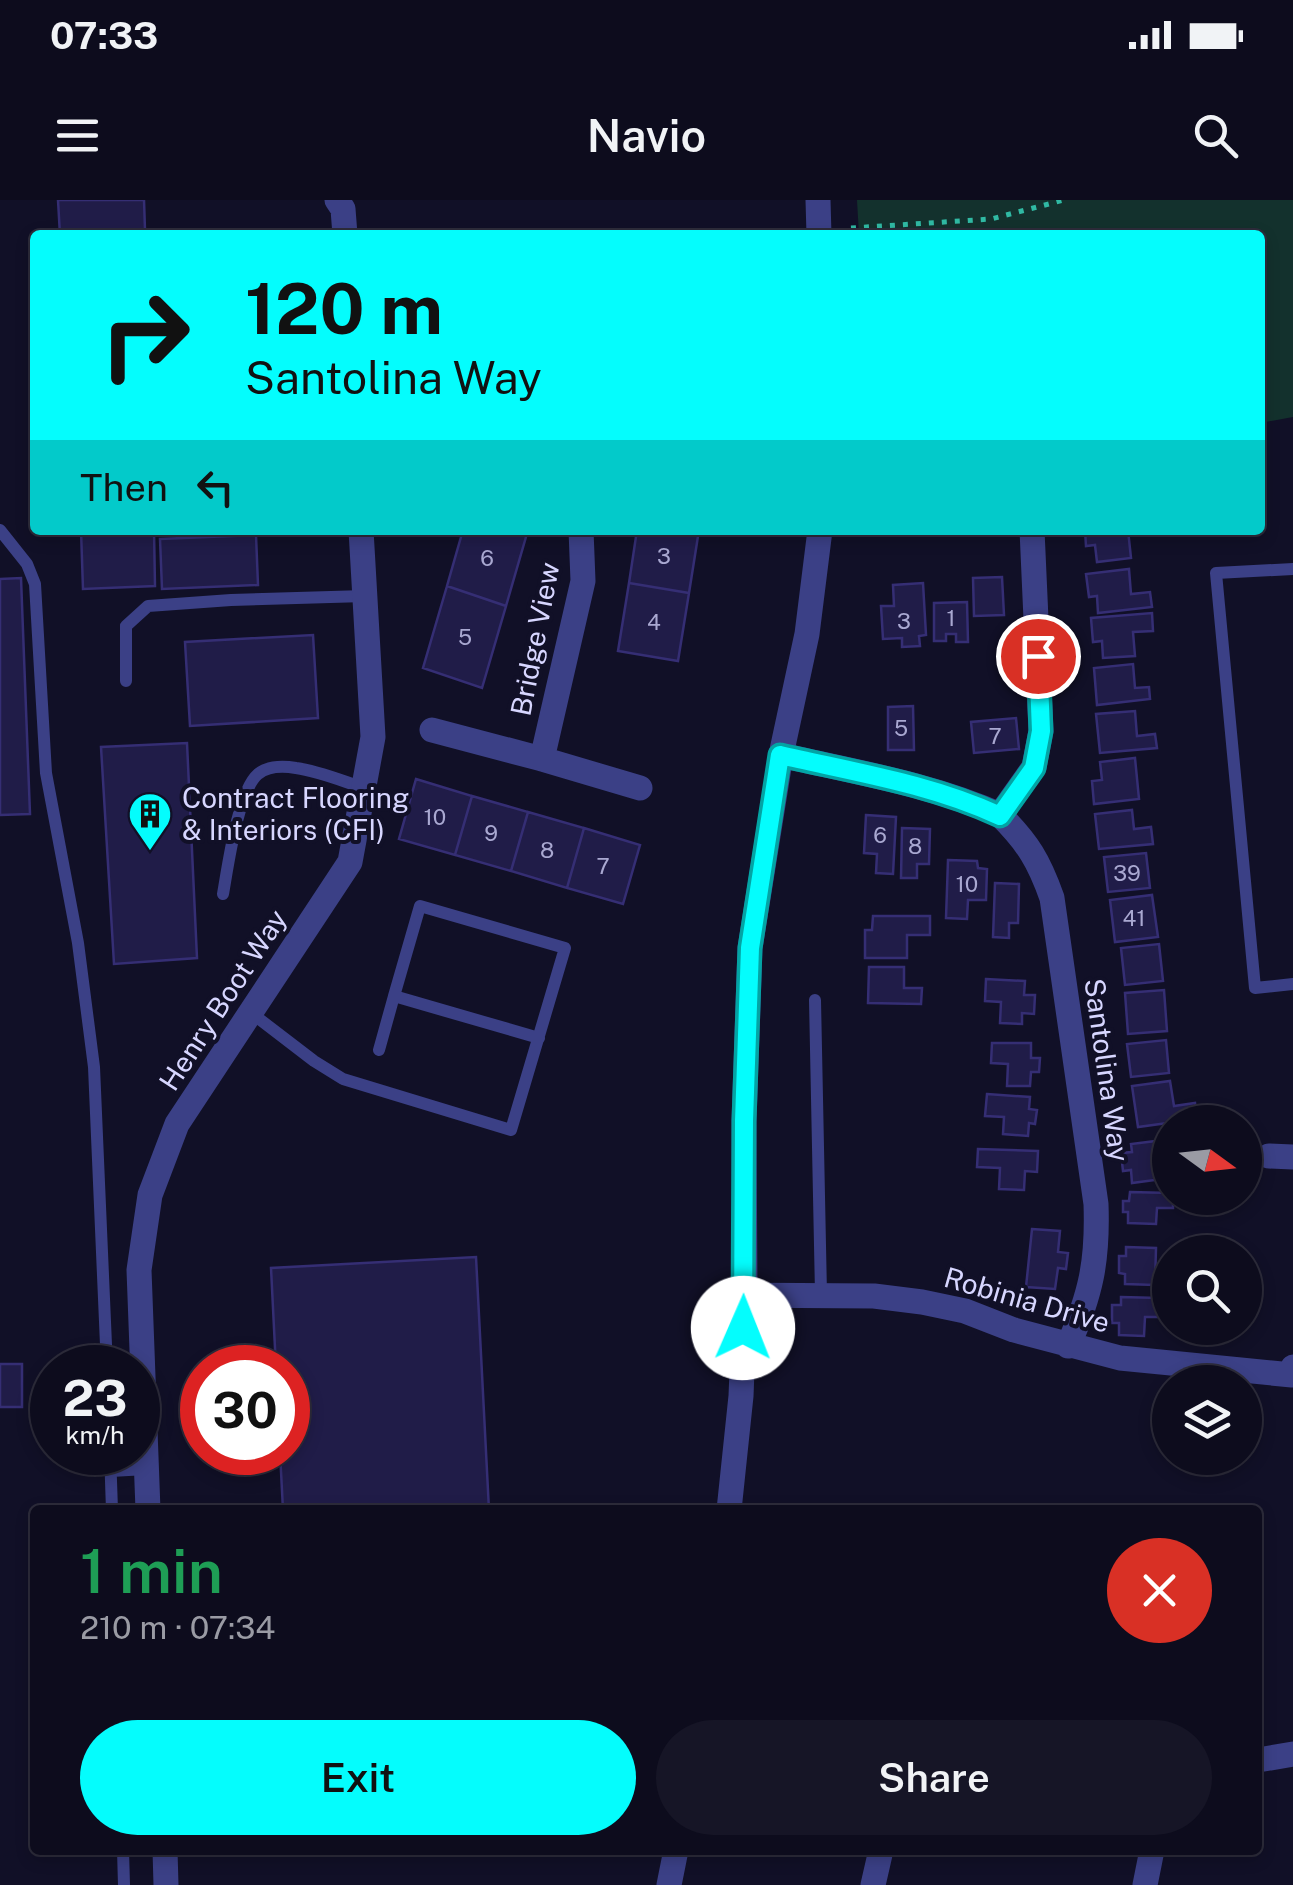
<!DOCTYPE html>
<meta charset="utf-8">
<style>
body{margin:0;font-family:"Public Sans",sans-serif;background:#161526;color:#f1f3f6;height:100vh;display:flex;flex-direction:column;font-size:38px;white-space:nowrap}
*{box-sizing:border-box;margin:0}
p{font-size:32px;color:#9a9ba4}
.icon{flex:none;width:55px;height:55px;fill:none;stroke:currentColor;stroke-width:2;stroke-linecap:round;stroke-linejoin:round}
.map{position:relative;flex:1;overflow:hidden}
.details{position:absolute;left:30px;top:1305px;width:1232px;height:350px;display:flex;flex-direction:column;background:#0d0c1d;border-radius:10px;box-shadow:0 5px 15px #0003,0 0 0 2px #2d2c3b}
.details>*{flex:none}
.guide{position:absolute;left:30px;top:30px;width:1235px;height:305px;border-radius:10px;box-shadow:0 5px 15px #0003,0 0 0 2px #2d2c3b;background:#04fdfd;color:#111;overflow:hidden}
.needle{width:65px;rotate:105deg}
.tools{position:absolute;left:1152px;top:905px;display:grid;gap:20px}
.tools a{display:grid;place-items:center;width:110px;height:110px;border-radius:50%;background:#0d0c1d;box-shadow:0 5px 15px #0003,0 0 0 2px #2d2c3b;font-size:50px}
.speed{position:absolute;left:30px;top:1145px;display:flex;gap:20px;font-size:50px;font-weight:700;text-align:center}
.speed>*{display:grid;place-content:center;width:130px;height:130px;border-radius:50%;background:#0d0c1d;box-shadow:0 5px 15px #0003,0 0 0 2px #2d2c3b;line-height:1}
.speed small{font-size:25px;font-weight:400}
.speed .limit{border:15px solid #d22;background:#fff;color:#111}
.pin{position:absolute;display:grid;place-items:center;width:85px;height:85px;color:#fff;margin:-42px;border:5px solid #fff;border-radius:50%;box-shadow:0 2px 10px #0007}
.me{position:absolute;width:110px;margin:-55px;rotate:1deg;stroke-linejoin:round;filter:drop-shadow(0 0 8px #0008)}
.turn{display:flex;align-items:center;gap:35px;height:210px;padding:0 50px;font-size:45px}
.turn .icon{width:130px;height:130px;stroke-width:2.5}
.turn b{display:block;font-size:70px;line-height:85px}
.then{display:flex;align-items:center;height:95px;padding:0 50px;background:#0003;gap:20px;font-size:38px}
.round{display:grid;place-items:center;flex:none;width:105px;height:105px;border-radius:52px;background:#161526}
.summary{display:flex;align-items:center;justify-content:space-between;height:170px;padding:0 50px}
h1{font-size:60px;font-weight:600;line-height:75px;color:#1e9e55}
.primary-button{display:flex;gap:20px;margin-top:auto;padding:20px 50px}
.primary-button a{flex:1;height:115px;border-radius:60px;background:#04fdfd;color:#111;font-size:40px;font-weight:600;line-height:115px;text-align:center}
.primary-button a+a{background:#161526;color:#f1f3f6}
.status{display:flex;justify-content:space-between;align-items:center;height:70px;padding:0 50px;background:#0d0c1d;direction:ltr}
.status svg{height:28px;fill:currentColor}
header{display:flex;justify-content:space-between;align-items:center;height:130px;padding:0 50px;background:#0d0c1d;font-size:45px;font-weight:600}
.map>svg:first-child{display:block}
.green{fill:#13312d}
.building{fill:#201c48;stroke:#352e74;stroke-width:2.5}
.lines{fill:none;stroke-linecap:round;stroke-linejoin:round}
.path{stroke:#30b9a3;stroke-width:5;stroke-dasharray:5 8;stroke-linecap:butt}
.service{stroke:#3b4086;stroke-width:12}
.minor{stroke:#3b4086;stroke-width:25}
.route-casing{stroke:#03a4a4;stroke-width:25}
.route{stroke:#04fdfd;stroke-width:18}
.labels{text-anchor:middle;stroke-width:8;stroke-linejoin:round;paint-order:stroke}
.number-label{font-size:22px;fill:#a9a8d1}
.street-label{font-size:28px;fill:#d7d6ff;stroke:#111027}
.poi-label{font-size:28px;fill:#d7d6ff;stroke:#111027;text-anchor:start}
</style>
<div class="status"><b>07:33</b><svg viewBox="0 0 49 12"><path d="M0 12V9h3v3zM5 12V6h3v6zM10 12V3h3v9zM15 12V0h3v12zM26 1h20v11H26zM47 4h2v5h-2z"/></svg></div>
<header><svg class="icon" aria-label="menu" viewBox="0 0 24 24"><path d="M4 6h16M4 12h16M4 18h16"/></svg>Navio<svg class="icon" aria-label="search" viewBox="0 0 24 24"><circle cx="10" cy="10" r="6"/><path d="M15 15l6 6"/></svg></header>
<div class="map">
<svg width="1293" height="1685" viewBox="0 0 1293 1685">
<rect width="100%" height="100%" fill="#111027"/>
<path class="green" d="M857 0H1293V217L1260 223V35H859Z"/>
<path class="building" d="M58 0H144L145 30 60 35Z
M81 330H154L155 386 83 389Z
M463 330H528L506 406 447 386Z
M637 330H699L689 393 629 383Z
M1085 330H1128L1131 358 1097 362 1095 345 1086 346Z
M256 335 258 385 162 389 160 339Z
M1129 369 1131 394 1150 392 1152 407 1098 413 1097 396 1089 397 1086 374Z
M1002 377 1004 415 974 416 973 378Z
M21 378 30 614 0 615V379Z
M629 383 689 393 678 461 618 451Z
M923 383 926 435 919 436 920 446 902 447V438L883 439 881 406H894L893 385Z
M447 386 506 406 482 488 423 468Z
M967 402 968 442H956V434H946V441H934V403Z
M1152 413 1153 431 1133 432 1135 456 1103 458 1102 441 1093 442 1091 418Z
M313 435 318 518 190 526 185 442Z
M1133 464 1135 488 1149 487 1150 499 1097 505 1094 468Z
M913 506 914 550H888V507Z
M1135 511 1137 536 1155 534 1157 548 1100 553 1096 514Z
M1016 518 1019 549 974 553 971 522Z
M187 543 197 758 114 764 101 547Z
M1135 558 1139 599 1094 604 1092 581 1102 580 1100 562Z
M416 579 472 596 455 655 399 639Z
M472 596 528 612 511 671 455 655Z
M1132 610 1134 629 1151 627 1153 644 1099 649 1095 614Z
M528 612 584 628 567 688 511 671Z
M866 615 896 617 893 674 876 673 877 654 864 653Z
M584 628 640 645 623 704 567 688Z
M902 628 930 629 929 664H917V678H901Z
M1146 653 1150 688 1108 692 1104 657Z
M948 660 977 661 978 668 987 669 986 700H968L967 719 946 718Z
M995 683 1019 684 1018 723H1009V738L993 737Z
M1152 695 1158 737 1115 742 1110 700Z
M873 716H930V735H907V758H865V730H872Z
M1159 744 1163 781 1125 785 1121 748Z
M869 767H904V788H922L921 804 868 803Z
M986 779 1025 781 1024 795H1035L1034 814 1022 813V824L1000 823 1001 802 985 801Z
M1164 790 1167 831 1128 834 1125 793Z
M1166 840 1169 873 1131 877 1127 844Z
M992 843H1031V858H1040L1039 872H1031L1030 886H1007L1008 864 991 863Z
M1170 881 1174 906 1195 903 1197 919 1138 927 1132 886Z
M987 894 1030 897 1029 909 1037 910 1035 924 1029 923 1028 936 1003 934 1004 917 985 916Z
M1156 941 1158 951 1170 950V978L1132 983 1131 970 1123 971 1121 953 1132 952 1131 944Z
M978 949 1038 951 1037 972 1025 971 1024 990 999 989 1000 968 977 967Z
M1130 992 1170 993V998H1173V1008H1157L1156 1024 1128 1023V1012H1123V1001H1129Z
M1032 1029 1060 1031 1058 1052 1068 1053 1066 1069 1058 1068 1055 1089 1026 1087Z
M1126 1047 1156 1048 1155 1085 1125 1084V1074L1119 1073V1056H1126Z
M476 1057 489 1310H283L280 1252H288V1168H276L271 1068Z
M1121 1097 1159 1098 1158 1117H1145L1144 1136 1119 1135V1123H1112V1105H1121Z
M0 1164H22V1207H0Z"/>
<g class="lines">
<path class="path" d="M851 28 991 19 1064 0"/>
<path class="service" d="M0 330 27 364 35 384 46 573 78 743 94 867 107 1168
M1293 369 1216 373 1255 788 1293 784
M126 481V426L148 406 231 400 365 396
M223 694C228 666 238 591 258 574 268 566 284 566 296 568 319 571 342 581 364 588
M815 800 821 1094
M250 812 314 861 343 879 511 930 565 748 420 706 394 796 539 838
M379 850 394 796
M110 1252 112 1310
M111 1271 146 1269
M123 1650 124 1685"/>
<path class="minor" d="M337 0 343 9 345 35
M818 0 819 35
M1032 330 1041 531 1034 567 1000 615C1028 643 1039 661 1052 698L1096 1004C1098 1061 1091 1094 1068 1146
M432 530 542 559 640 588
M781 555C854 572 931 584 1000 615
M542 559 583 381 581 330
M1269 956 1293 957
M745 1095 874 1096 922 1102 965 1111 1014 1130 1120 1158 1292 1175 1293 1167
M148 1310 139 1070 150 995 177 924 350 662 373 537 361 330
M729 1310 741 1196 745 1095 744 921 750 748 781 555 807 434 820 330
M1258 1560 1293 1554
M165 1650 166 1685
M669 1685 676 1650
M873 1685 881 1650
M1145 1685 1152 1650"/>
</g>
<g class="lines">
<g class="route-casing">
<path id="route" d="M743 1128 744 921 750 748 780 555C854 572 931 584 1000 616L1034 568 1041 531 1038 456"/>
</g>
<use href="#route" class="route"/>
</g>
<defs>
<g id="building-pin" transform="scale(2.25)"><path d="M0 17L-7.5 6A9.5 9.5 0 1 1 7.5 6Z" fill="#04fdfd" stroke="#111027"/><path d="M-4-6H4V6H1V3H-1V6H-4ZM-2.5-4.3h1.7v1.8h-1.7ZM.8-4.3h1.7v1.8H.8ZM-2.5-1h1.7V.8h-1.7ZM.8-1h1.7V.8H.8Z" fill="#111"/></g>
</defs>
<g fill-rule="evenodd">
<use href="#building-pin" x="150" y="614"/>
</g>
<g class="labels">
<g class="number-label">
<text x="664" y="364">3</text>
<text x="487" y="366">6</text>
<text x="951" y="426">1</text>
<text x="904" y="429">3</text>
<text x="654" y="430">4</text>
<text x="465" y="445">5</text>
<text x="901" y="536">5</text>
<text x="995" y="544">7</text>
<text x="435" y="625">10</text>
<text x="491" y="641">9</text>
<text x="880" y="643">6</text>
<text x="915" y="654">8</text>
<text x="547" y="658">8</text>
<text x="603" y="674">7</text>
<text x="1127" y="681">39</text>
<text x="967" y="692">10</text>
<text x="1134" y="726">41</text>
</g>
<g class="street-label">
<text transform="translate(535 439) rotate(-79)" y="10">Bridge View</text>
<text transform="translate(223 800) rotate(-57)" y="10">Henry Boot Way</text>
<text transform="translate(1107 870) rotate(82)" y="10">Santolina Way</text>
<text transform="translate(1027 1100) rotate(16)" y="10">Robinia Drive</text>
</g>
<g class="poi-label">
<text x="182" y="608">Contract Flooring<tspan x="182" dy="32">&amp; Interiors (CFI)</tspan></text>
</g>
</g>
</svg>
<div class="tools">
<a><svg class="needle" viewBox="-14 -14 28 28"><path d="M0-13l5 13h-10z" fill="#e53935"/><path d="M0 13l5-13h-10z" fill="#9a9ba4"/></svg></a>
<a><svg class="icon" aria-label="search" viewBox="0 0 24 24"><circle cx="10" cy="10" r="6"/><path d="M15 15l6 6"/></svg></a>
<a><svg class="icon" aria-label="layers" viewBox="0 0 24 24"><path d="M12 4l9 5-9 5-9-5zM3 14l9 5 9-5"/></svg></a>
</div>
<div class="speed"><div>23<small>km/h</small></div><div class="limit">30</div></div>
<div class="pin" style="left:1038px;top:456px;background:#d93025"><svg class="icon" aria-label="arrive" viewBox="0 0 24 24"><path d="M6 21V4h12l-3 4 3 4H6"/></svg></div>
<svg class="me" style="left:743px;top:1128px" viewBox="-20 -20 40 40"><circle r="19" fill="#fff"/><path d="M0-13L10 11 0 6-10 11z" fill="#04fdfd"/></svg>
<div class="guide">
<div class="turn"><svg class="icon" aria-label="right" viewBox="0 0 24 24"><path d="M7 20v-9h11M14 6l5 5-5 5"/></svg><div><b>120 m</b>Santolina Way</div></div>
<div class="then">Then<svg class="icon" aria-label="left" viewBox="0 0 24 24"><path d="M17 20v-9H6M10 6l-5 5 5 5"/></svg></div>
</div>
<section class="details">
<div class="summary"><div><h1>1 min</h1><p>210 m · 07:34</p></div><a class="round" style="background:#d93025;color:#fff"><svg class="icon" aria-label="close" viewBox="0 0 24 24"><path d="M6 6l12 12M18 6L6 18"/></svg></a></div>
<div class="primary-button"><a>Exit</a><a>Share</a></div>
</section>
</div>
